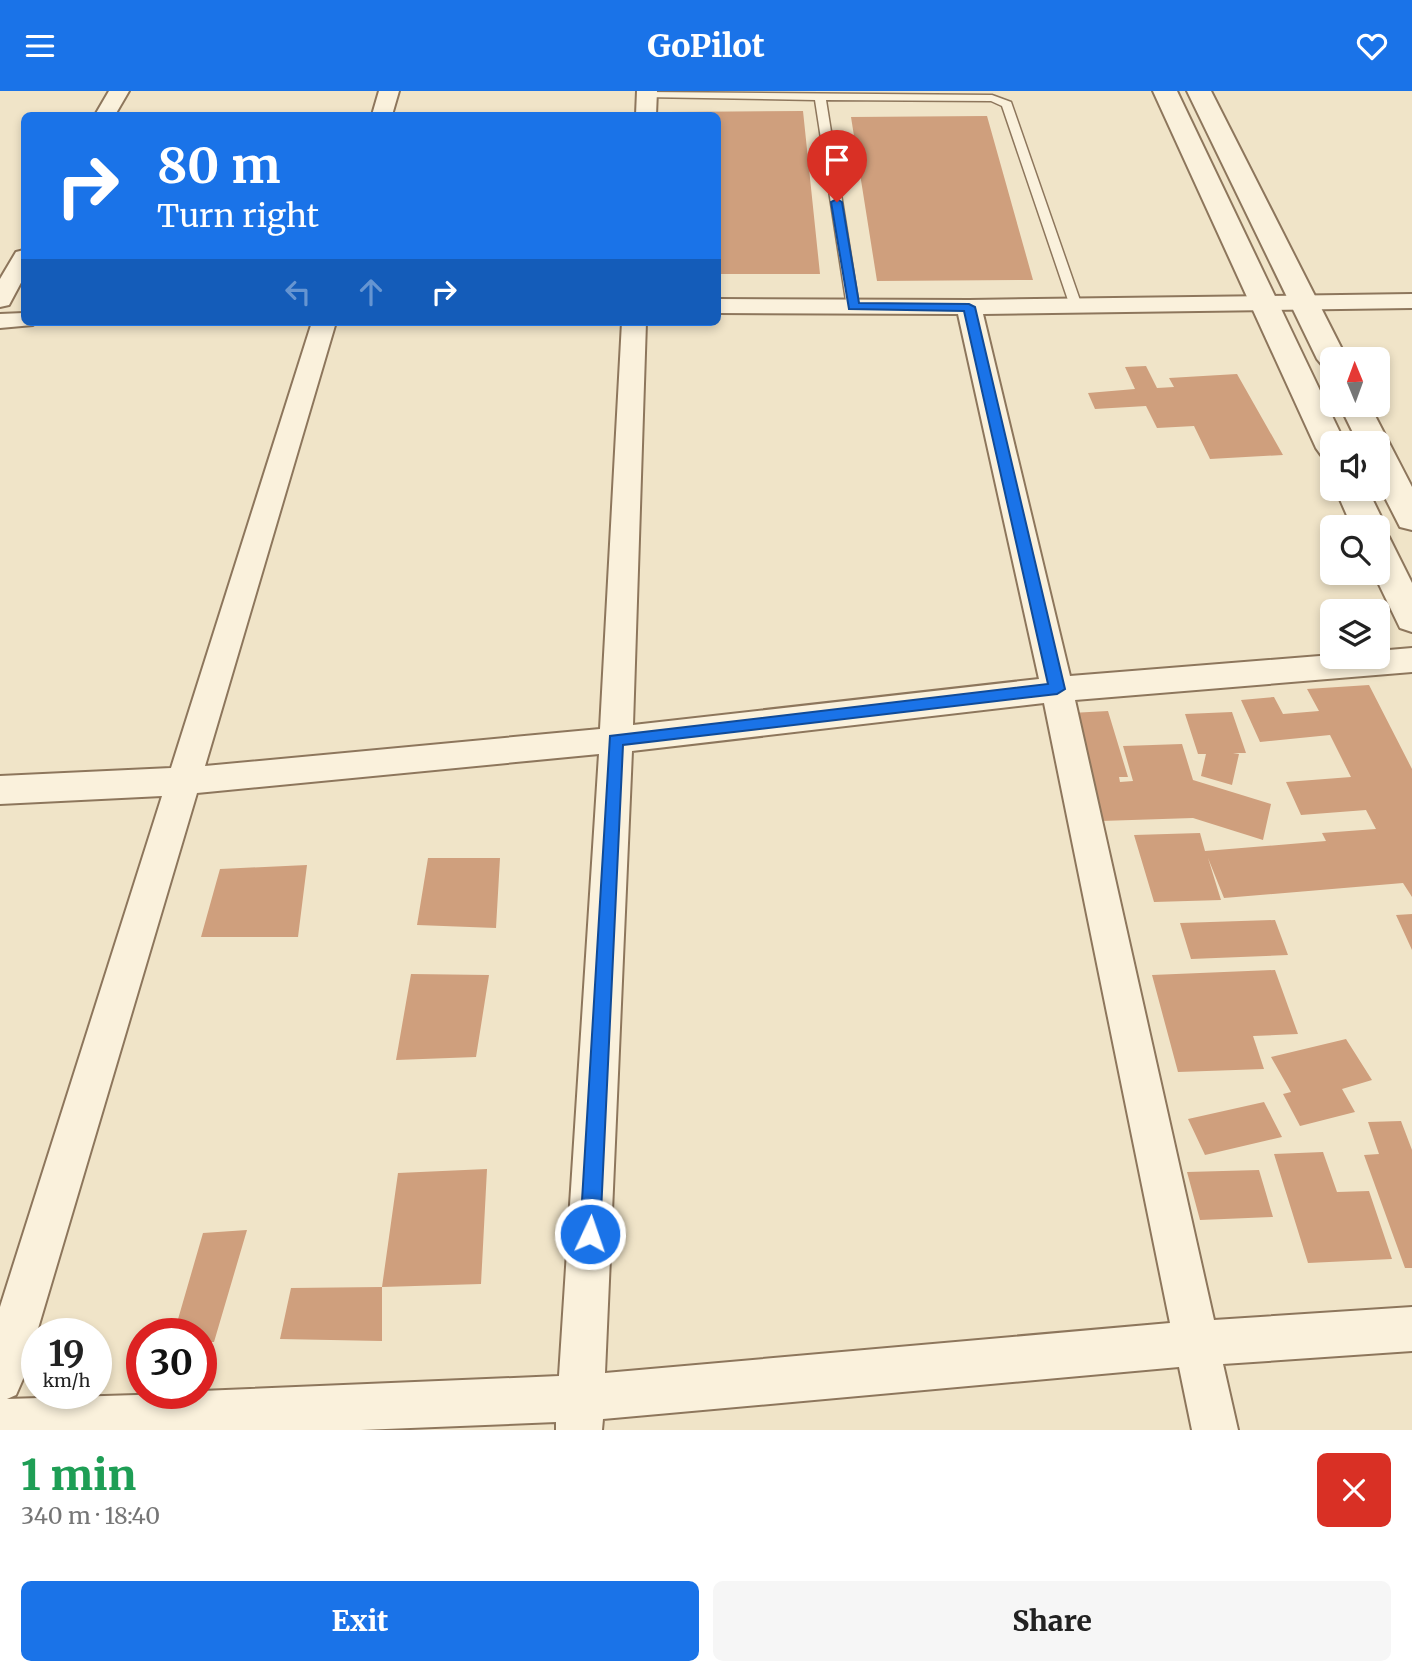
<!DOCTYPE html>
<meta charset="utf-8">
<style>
body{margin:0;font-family:Merriweather,serif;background:#f6f6f6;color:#222;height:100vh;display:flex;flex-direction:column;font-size:26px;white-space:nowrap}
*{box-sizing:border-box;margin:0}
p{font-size:23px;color:#767676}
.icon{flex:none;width:38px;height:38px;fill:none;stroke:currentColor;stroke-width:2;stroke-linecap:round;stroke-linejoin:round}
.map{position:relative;height:1339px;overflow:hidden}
.drawer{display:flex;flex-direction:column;background:#fff;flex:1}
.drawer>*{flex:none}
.banner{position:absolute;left:21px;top:21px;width:700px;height:214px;border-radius:10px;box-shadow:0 4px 10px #0003;background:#1a73e8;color:#fff;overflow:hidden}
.needle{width:46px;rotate:359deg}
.controls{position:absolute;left:1320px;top:256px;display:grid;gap:14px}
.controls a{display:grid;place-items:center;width:70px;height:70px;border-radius:10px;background:#fff;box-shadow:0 4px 10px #0003;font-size:35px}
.speed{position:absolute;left:21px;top:1227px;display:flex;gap:14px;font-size:35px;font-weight:700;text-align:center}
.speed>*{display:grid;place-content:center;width:91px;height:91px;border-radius:50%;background:#fff;box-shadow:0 4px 10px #0003;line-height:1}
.speed small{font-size:18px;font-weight:400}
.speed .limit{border:10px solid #d22;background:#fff;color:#111}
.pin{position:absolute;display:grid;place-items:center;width:60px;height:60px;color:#fff;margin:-72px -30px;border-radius:50% 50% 50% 0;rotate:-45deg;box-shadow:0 0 7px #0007}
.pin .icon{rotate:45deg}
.me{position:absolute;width:77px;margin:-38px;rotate:3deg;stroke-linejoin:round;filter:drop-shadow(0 0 5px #0008)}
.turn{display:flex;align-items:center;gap:24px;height:147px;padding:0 21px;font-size:32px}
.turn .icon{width:91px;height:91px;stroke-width:2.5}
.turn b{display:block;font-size:49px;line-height:60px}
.lanes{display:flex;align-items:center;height:66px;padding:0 21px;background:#0003;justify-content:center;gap:35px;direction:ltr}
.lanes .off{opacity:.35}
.round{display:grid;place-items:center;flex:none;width:74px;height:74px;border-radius:10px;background:#f6f6f6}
.headline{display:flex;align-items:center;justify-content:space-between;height:119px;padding:0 21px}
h1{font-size:42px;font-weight:800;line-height:52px;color:#1e9e55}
.action{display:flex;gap:14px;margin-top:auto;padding:14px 21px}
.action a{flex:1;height:80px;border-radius:10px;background:#1a73e8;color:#fff;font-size:28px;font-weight:800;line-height:80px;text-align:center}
.action a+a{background:#f6f6f6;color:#222}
header{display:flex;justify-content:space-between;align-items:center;height:91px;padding:0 21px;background:#1a73e8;color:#fff;font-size:32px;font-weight:800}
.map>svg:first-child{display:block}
.building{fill:#cf9f7d}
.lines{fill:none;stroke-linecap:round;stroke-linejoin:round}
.service-casing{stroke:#8d765c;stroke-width:3}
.minor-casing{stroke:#8d765c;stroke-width:4}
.tertiary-casing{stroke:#8d765c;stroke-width:4}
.service{fill:#faf1dc;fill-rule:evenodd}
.minor{fill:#faf1dc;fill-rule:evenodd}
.tertiary{fill:#faf1dc;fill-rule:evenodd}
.route{fill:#1a73e8;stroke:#114b97;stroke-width:2}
</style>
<header><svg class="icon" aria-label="menu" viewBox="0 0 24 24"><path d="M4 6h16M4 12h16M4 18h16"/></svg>GoPilot<svg class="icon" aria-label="heart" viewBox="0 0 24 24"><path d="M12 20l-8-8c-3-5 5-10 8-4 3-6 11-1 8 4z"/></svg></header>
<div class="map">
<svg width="1412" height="1339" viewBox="0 0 1412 1339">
<rect width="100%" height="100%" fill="#f0e4c8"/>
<path class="building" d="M803 20 820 183H718V24H668V21Z
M987 25 1033 189 877 190 851 26Z
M1146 275 1157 297 1174 296 1169 287 1237 283 1283 364 1210 368 1194 335 1157 337 1146 315 1095 318 1088 302 1135 298 1125 276Z
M1369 594 1412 678V806L1403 792 1224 807 1208 767 1221 809 1154 811 1134 744 1200 742 1205 760 1326 750 1322 742 1376 738 1366 719 1301 724 1286 691 1351 686 1330 644 1260 651 1241 609 1274 606 1283 623 1319 620 1307 598Z
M1108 620 1128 686H1119L1120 691 1133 690 1123 655 1182 653 1193 689 1271 713 1263 749 1193 727 1101 730 1071 622Z
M1232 621 1246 662H1233L1239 663 1232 694 1201 685 1206 663H1198L1185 623Z
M428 767H500L496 837 417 834Z
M307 774 298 846H201L220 778Z
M1412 823V859L1396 824Z
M1275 829 1288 864 1191 868 1180 832Z
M1275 879 1298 943 1253 945 1264 978 1178 981 1152 884Z
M411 883 489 884 476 966 396 969Z
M1346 948 1372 989 1342 998 1355 1021 1300 1035 1283 1003 1291 1001 1271 966Z
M1264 1011 1282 1046 1205 1064 1188 1028Z
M1401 1030 1412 1059V1177H1405L1364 1064 1379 1063 1368 1031Z
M1323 1061 1337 1101 1369 1100 1392 1168 1308 1172 1274 1063Z
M487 1078 481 1193 382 1196V1250L280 1248 291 1197 382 1196 398 1082Z
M1259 1079 1273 1126 1200 1129 1187 1081Z
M247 1139 214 1251H201V1242H174L203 1142Z"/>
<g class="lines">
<g class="service-casing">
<path id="service" d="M647 1 992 4 1011 11 1082 215 1076 219 1070 215 1002 15 991 10 826 9 859 216 853 220 847 216 815 9 643 6 642 4Z"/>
</g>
<g class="minor-casing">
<path id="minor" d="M109 0H129L115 24H95Z
M379 0H399L392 24H372Z
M637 0H657L656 24H636Z
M24 159V186L9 214 0 216V188L16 161Z
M1412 203V217L983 223 1070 585 1332 564 1377 565V560L1412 557V581L1075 609 1214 1229 1412 1216V1260L1223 1273 1238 1339H1192L1179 1276 603 1328 602 1339H556V1331L361 1339H0V1216L162 705 0 713V685L171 677 312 231H336L205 675 600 638 622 231H646L633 634 1039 588 958 223 718 222V208L969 209ZM1044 612 1170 1232 605 1282 632 660ZM599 663 559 1285 201 1300V1302L7 1308 16 1304 23 1288 197 702Z
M24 222V231H35L33 234 0 237V223Z"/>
</g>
<g class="tertiary-casing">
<path id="tertiary" d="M1153 0H1177L1345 352H1332V367L1321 364 1316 357Z
M1187 0H1211L1347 268H1332V277L1322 274 1317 268Z
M1339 313H1369L1412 396V439L1400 436 1377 391V352H1358Z
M1335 397H1367L1386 436 1381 444 1389 446 1412 492V541L1400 537 1373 481H1377V436H1352Z"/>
</g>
<use href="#service" class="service"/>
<use href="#minor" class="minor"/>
<use href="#tertiary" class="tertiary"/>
</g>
<path class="route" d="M837 108 842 111 859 212 969 213 975 216 1065 598 1057 603 623 654 600 1143 597 1150 590 1153 583 1150 580 1143 610 645 1048 593 964 220 849 218 831 111Z"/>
</svg>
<div class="controls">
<a><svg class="needle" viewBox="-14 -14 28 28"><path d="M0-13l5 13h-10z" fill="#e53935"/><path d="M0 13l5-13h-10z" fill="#767676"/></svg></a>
<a><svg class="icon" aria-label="sound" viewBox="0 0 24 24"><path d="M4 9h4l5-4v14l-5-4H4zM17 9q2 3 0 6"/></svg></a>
<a><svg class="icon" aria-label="search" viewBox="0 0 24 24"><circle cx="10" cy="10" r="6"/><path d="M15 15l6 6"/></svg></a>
<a><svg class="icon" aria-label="layers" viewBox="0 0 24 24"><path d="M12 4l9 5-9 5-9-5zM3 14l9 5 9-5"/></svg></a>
</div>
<div class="speed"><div>19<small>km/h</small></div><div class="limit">30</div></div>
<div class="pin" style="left:837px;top:111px;background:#d93025"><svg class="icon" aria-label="arrive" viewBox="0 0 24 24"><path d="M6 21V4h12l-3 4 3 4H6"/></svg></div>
<svg class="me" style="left:590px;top:1143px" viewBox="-20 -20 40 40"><circle r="17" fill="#1a73e8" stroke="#fff" stroke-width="3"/><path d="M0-11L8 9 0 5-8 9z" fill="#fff"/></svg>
<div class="banner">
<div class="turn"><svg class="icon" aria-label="right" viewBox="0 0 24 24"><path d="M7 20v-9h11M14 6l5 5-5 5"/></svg><div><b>80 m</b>Turn right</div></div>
<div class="lanes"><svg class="icon off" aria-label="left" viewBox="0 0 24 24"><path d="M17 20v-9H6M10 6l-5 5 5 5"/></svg><svg class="icon off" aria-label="ahead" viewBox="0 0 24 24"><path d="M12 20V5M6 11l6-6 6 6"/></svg><svg class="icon" aria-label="right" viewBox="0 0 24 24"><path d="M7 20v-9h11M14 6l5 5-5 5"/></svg></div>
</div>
</div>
<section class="drawer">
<div class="headline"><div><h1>1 min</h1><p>340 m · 18:40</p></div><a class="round" style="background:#d93025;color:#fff"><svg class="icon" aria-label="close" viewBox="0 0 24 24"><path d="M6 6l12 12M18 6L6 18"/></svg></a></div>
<div class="action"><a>Exit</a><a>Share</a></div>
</section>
